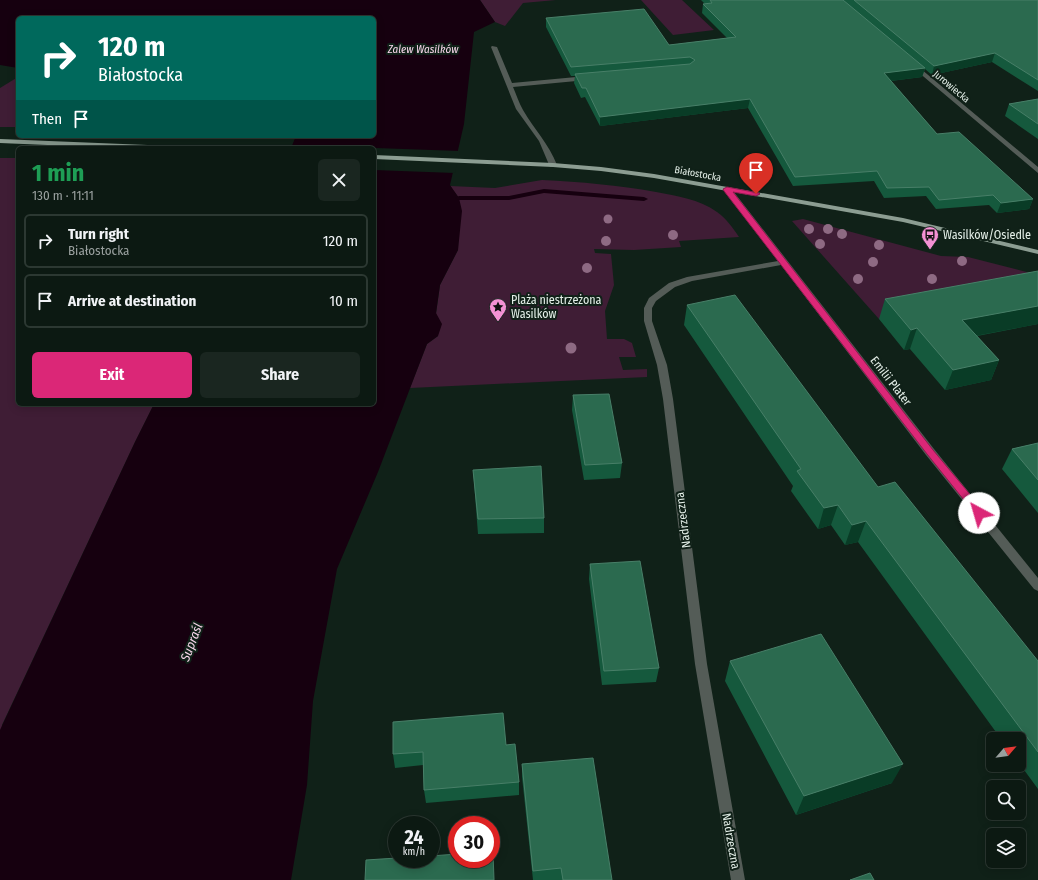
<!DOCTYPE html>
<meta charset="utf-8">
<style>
body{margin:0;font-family:"Fira Sans Condensed",sans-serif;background:#1a2620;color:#f1f3f6;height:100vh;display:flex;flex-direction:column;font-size:15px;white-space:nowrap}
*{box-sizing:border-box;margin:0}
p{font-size:13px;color:#9aa09f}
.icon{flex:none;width:22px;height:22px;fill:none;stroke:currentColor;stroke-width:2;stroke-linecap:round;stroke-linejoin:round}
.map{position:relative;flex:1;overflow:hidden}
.drawer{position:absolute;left:16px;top:146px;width:360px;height:260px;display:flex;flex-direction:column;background:#0c1912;border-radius:6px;box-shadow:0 2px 10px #0003,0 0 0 1px #2c3832}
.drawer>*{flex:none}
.banner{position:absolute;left:16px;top:16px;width:360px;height:122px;border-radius:6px;box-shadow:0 2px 10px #0003,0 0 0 1px #2c3832;background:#00695c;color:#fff;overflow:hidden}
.needle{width:26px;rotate:62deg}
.controls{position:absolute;left:986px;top:732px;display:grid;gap:8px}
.controls a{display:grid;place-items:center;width:40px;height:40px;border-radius:6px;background:#0c1912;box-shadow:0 2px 10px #0003,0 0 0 1px #2c3832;font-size:20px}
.speed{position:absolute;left:388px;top:816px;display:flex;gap:8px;font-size:20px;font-weight:700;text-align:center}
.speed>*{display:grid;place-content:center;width:52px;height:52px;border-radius:50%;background:#0c1912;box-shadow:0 2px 10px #0003,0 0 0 1px #2c3832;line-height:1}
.speed small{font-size:10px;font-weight:400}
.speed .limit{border:6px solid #d22;background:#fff;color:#111}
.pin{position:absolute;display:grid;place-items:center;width:34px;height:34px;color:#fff;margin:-41px -17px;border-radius:50% 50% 50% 0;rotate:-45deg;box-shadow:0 0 4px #0007}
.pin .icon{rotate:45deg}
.me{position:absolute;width:44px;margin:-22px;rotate:321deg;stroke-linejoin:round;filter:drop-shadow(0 0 3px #0008)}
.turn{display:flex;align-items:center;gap:14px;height:84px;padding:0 16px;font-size:18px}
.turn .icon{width:52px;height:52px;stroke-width:2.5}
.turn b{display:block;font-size:28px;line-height:34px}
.then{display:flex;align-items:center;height:38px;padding:0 16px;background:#0003;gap:8px;font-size:15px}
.round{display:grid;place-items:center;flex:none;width:42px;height:42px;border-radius:6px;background:#1a2620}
.headline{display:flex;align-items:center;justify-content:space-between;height:68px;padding:0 16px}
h1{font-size:24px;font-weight:700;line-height:30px;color:#1e9e55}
.button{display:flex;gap:8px;margin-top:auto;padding:8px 16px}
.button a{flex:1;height:46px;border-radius:6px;background:#db2777;color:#fff;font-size:16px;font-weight:700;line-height:46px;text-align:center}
.button a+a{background:#1a2620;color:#f1f3f6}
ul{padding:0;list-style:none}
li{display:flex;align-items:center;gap:12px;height:54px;margin:0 8px 6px;padding:0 8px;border:2px solid #2c3832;border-radius:6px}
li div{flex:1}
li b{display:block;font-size:15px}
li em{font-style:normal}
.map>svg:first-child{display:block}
.green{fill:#3f1d35}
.water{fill:#16000f}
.pier{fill:#102118}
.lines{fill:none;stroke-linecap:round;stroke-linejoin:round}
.stream{fill:#16000f;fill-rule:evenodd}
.minor{fill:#545c57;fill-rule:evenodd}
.major{fill:#8c9d92;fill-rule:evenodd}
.tree{fill:#8e6a83}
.wall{fill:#15593d}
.shaded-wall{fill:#093c26}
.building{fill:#2b6a4f;stroke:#487f68}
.route{fill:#db2777;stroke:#8e194d}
.labels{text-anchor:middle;stroke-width:4;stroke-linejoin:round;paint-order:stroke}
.far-street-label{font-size:10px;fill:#e5f0e9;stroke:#102118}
.far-water-label{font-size:11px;font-style:italic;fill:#f9d7ec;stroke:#102118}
.poi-label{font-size:12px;fill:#e5f0e9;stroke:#102118;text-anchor:start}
.street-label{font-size:12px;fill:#e5f0e9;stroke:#102118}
.water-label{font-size:13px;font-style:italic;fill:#f9d7ec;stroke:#102118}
</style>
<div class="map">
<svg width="1038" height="880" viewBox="0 0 1038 880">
<rect width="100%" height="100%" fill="#102118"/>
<path class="green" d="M480 0H556L523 3 505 26 495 22Z
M641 0H682L714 30 673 35Z
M18 77V127H0V88Z
M0 158H18V404H154L135 442 2 725 0 829Z
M542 180C581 182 618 185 656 192 677 196 699 199 717 212 726 218 733 228 739 237L679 241 681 247 634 250 594 249 595 253 611 254 614 285 605 311 607 339H624L632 343 636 357H619L623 370 647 369V377L410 388 427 344 438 336 436 314 440 285 458 250 459 198 450 186 495 188Z
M803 219 941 256 968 257 1038 275V290L879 319 792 221Z"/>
<path class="water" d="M0 0H480L495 22 474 32 464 124 450 185 459 198 462 211 458 250 440 285 436 313 442 324 438 336 427 344 378 472 337 569 313 701 307 785 291 880H0V730L135 442 154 404H374V148H291L296 136H374V18H18V68L0 65Z"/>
<path class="pier" d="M290 145 460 151 455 173 374 170V148H289Z"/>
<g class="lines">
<path class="stream" d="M544 189 644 197 648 199 644 201 544 193 509 200H459L455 198 459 196H509Z"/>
<path class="minor" d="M492 46 497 47 512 83 587 76 590 78 587 80 513 87C516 94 519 103 523 110 534 129 549 144 557 165L556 167H550L539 141 516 109 491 47Z
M911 64H915L1038 167V173L911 66Z
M724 187H730L934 449 1038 578V591L1034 589 926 455 781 265 692 281 675 287 656 301 652 308V321L667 365 673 399 707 664 745 880H731L695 664 663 399 657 365 644 321V308L649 298 669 283 687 277 778 261 724 191Z"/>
<path class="major" d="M0 139 172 146 176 148H119L0 143Z
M374 155 553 163 601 167 654 174 903 218 1038 250V254L903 222 654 178 601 171 553 167 374 159Z"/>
</g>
<g class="tree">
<circle cx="608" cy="219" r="4.5"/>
<circle cx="809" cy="229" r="5"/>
<circle cx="828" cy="229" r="5"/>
<circle cx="842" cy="234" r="5"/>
<circle cx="673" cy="235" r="5"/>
<circle cx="606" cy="241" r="5"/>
<circle cx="820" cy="244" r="5"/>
<circle cx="879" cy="245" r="5"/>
<circle cx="962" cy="261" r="5"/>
<circle cx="873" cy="262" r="5"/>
<circle cx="587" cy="268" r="5"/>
<circle cx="858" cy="279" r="5"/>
<circle cx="932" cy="279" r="5"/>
<circle cx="592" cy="300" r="5"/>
<circle cx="571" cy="348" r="5.5"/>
</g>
<path class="wall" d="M701 0H1038V91L992 62 932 75 925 69 922 77 891 81 937 134 1033 199 1029 209 997 213 989 205 936 209 926 196 884 198 874 181 793 186 748 108 600 126 585 97 581 98 574 83 575 76H571L546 27V18L669 45 727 38 702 13 703 4H705Z
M1038 99V139L1005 116 1009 104Z
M1038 271V324L977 336 999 360 991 380 945 390 910 349 904 350 879 319 885 299Z
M687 305 878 487 1038 661V789L1019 763V739H1001L858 542 845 545 831 525 818 529 791 491 793 486 684 325Z
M573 395 622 463 620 478 584 480 572 410Z
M1038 443V513L1002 469 1012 449Z
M473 470 544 518V533L478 534Z
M590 564 659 668 656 682 602 685 589 579Z
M730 661 892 783 796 815 725 681Z
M506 745 519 782V795L426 803 424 790 423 765 395 768 393 754Z
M522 764 612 880H533L522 777Z"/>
<path class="shaded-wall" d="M995 53 992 62 932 75 934 66Z
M925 68 922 77 882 82 884 73Z
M750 99 748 108 600 126V117Z
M1033 199 1029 209 997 213 1001 203Z
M1038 306V324L954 340 962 320Z
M917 328 910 349 904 350 911 330Z
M999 360 991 380 945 390 953 370Z
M838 505 831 525 818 529 824 508Z
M866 521 858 542 845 545 852 525Z
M903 764 892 783 796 815 804 796Z"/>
<path class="building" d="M710 0H843L925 68 884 73 937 134 959 132 1033 199 1001 203 993 195 939 200 929 187 887 188 877 171 795 177 750 99 600 117 586 88H582L575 74 690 64 695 60 690 57 571 67 546 18 644 9 669 45 736 37 703 4 712 3Z
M854 0H1038V80L995 53 934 66Z
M1038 99V124L1009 104Z
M1038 271V306L962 320 999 360 953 370 917 328 911 330 885 299Z
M735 295 878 487 895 482 1038 661V752L866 521 852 525 838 505 824 508 797 471 801 469 687 305Z
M609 394 622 463 585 465 573 395Z
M1038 443V480L1012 449Z
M541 466 544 518 478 519 473 470Z
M640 561 659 668 604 671 590 564Z
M821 634 903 764 804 796 730 661Z
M503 713 506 745 515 744 519 782 424 790 423 752 393 754V722Z
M593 758 612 880H563L561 868 533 871 522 764Z
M491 852H493L494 880H365L366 860 397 858V859H431V856L457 854V859H491Z
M870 873 874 880H850Z"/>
<path class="route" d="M727 187 759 193 760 194 756 196 733 192 933 450 983 510 984 513 983 515H976L927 454 724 191 723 189Z"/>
<defs>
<g id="bus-pin" transform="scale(0.9)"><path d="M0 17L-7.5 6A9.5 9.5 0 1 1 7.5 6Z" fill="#f491d4" stroke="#102118"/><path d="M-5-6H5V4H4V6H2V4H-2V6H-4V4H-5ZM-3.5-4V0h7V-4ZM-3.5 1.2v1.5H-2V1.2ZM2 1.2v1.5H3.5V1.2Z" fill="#111"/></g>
<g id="sight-pin" transform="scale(0.9)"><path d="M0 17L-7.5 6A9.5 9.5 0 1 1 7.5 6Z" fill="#f491d4" stroke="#102118"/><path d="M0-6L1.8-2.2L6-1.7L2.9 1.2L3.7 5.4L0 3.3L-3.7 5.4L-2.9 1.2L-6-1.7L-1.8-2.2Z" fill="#111"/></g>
</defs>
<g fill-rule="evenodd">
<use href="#bus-pin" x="930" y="235"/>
<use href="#sight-pin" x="498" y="307"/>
</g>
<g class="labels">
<g class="far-street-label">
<text transform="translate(952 86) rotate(40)" y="4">Jurowiecka</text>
<text transform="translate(698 173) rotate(10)" y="4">Białostocka</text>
</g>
<g class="far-water-label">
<text x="423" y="53">Zalew Wasilków</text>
</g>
<g class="poi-label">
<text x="943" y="239">Wasilków/Osiedle</text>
<text x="511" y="304">Plaża niestrzeżona<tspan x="511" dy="14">Wasilków</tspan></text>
</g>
<g class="street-label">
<text transform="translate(891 381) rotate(52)" y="4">Emilii Plater</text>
<text transform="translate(683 520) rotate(-97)" y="4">Nadrzeczna</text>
<text transform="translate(731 841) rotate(80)" y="4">Nadrzeczna</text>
</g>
<g class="water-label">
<text transform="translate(191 642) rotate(-69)" y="5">Supraśl</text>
</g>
</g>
</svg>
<div class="controls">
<a><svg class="needle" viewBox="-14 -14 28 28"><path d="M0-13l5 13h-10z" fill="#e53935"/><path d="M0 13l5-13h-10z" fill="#9aa09f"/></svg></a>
<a><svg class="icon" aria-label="search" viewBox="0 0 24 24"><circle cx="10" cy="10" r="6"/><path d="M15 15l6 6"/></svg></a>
<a><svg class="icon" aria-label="layers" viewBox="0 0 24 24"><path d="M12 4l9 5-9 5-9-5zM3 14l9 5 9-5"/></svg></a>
</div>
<div class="speed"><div>24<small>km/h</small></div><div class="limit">30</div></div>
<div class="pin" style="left:756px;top:194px;background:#d93025"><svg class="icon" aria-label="arrive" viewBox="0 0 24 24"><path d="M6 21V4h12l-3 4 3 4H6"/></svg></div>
<svg class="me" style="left:979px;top:513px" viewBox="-20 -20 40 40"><circle r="19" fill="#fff"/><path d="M0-13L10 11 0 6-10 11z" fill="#db2777"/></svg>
<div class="banner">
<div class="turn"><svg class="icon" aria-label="right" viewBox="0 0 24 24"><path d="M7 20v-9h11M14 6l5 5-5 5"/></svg><div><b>120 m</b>Białostocka</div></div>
<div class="then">Then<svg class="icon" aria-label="arrive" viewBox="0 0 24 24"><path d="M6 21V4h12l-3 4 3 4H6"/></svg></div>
</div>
<section class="drawer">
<div class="headline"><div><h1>1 min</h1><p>130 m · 11:11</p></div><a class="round"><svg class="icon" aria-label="close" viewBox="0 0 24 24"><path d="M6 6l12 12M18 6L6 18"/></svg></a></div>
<ul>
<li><svg class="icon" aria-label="right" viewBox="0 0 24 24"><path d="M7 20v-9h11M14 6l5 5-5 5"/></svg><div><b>Turn right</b><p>Białostocka</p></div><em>120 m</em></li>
<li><svg class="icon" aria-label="arrive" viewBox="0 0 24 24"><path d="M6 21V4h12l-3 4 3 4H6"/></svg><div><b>Arrive at destination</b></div><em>10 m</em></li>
</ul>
<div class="button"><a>Exit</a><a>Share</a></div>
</section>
</div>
